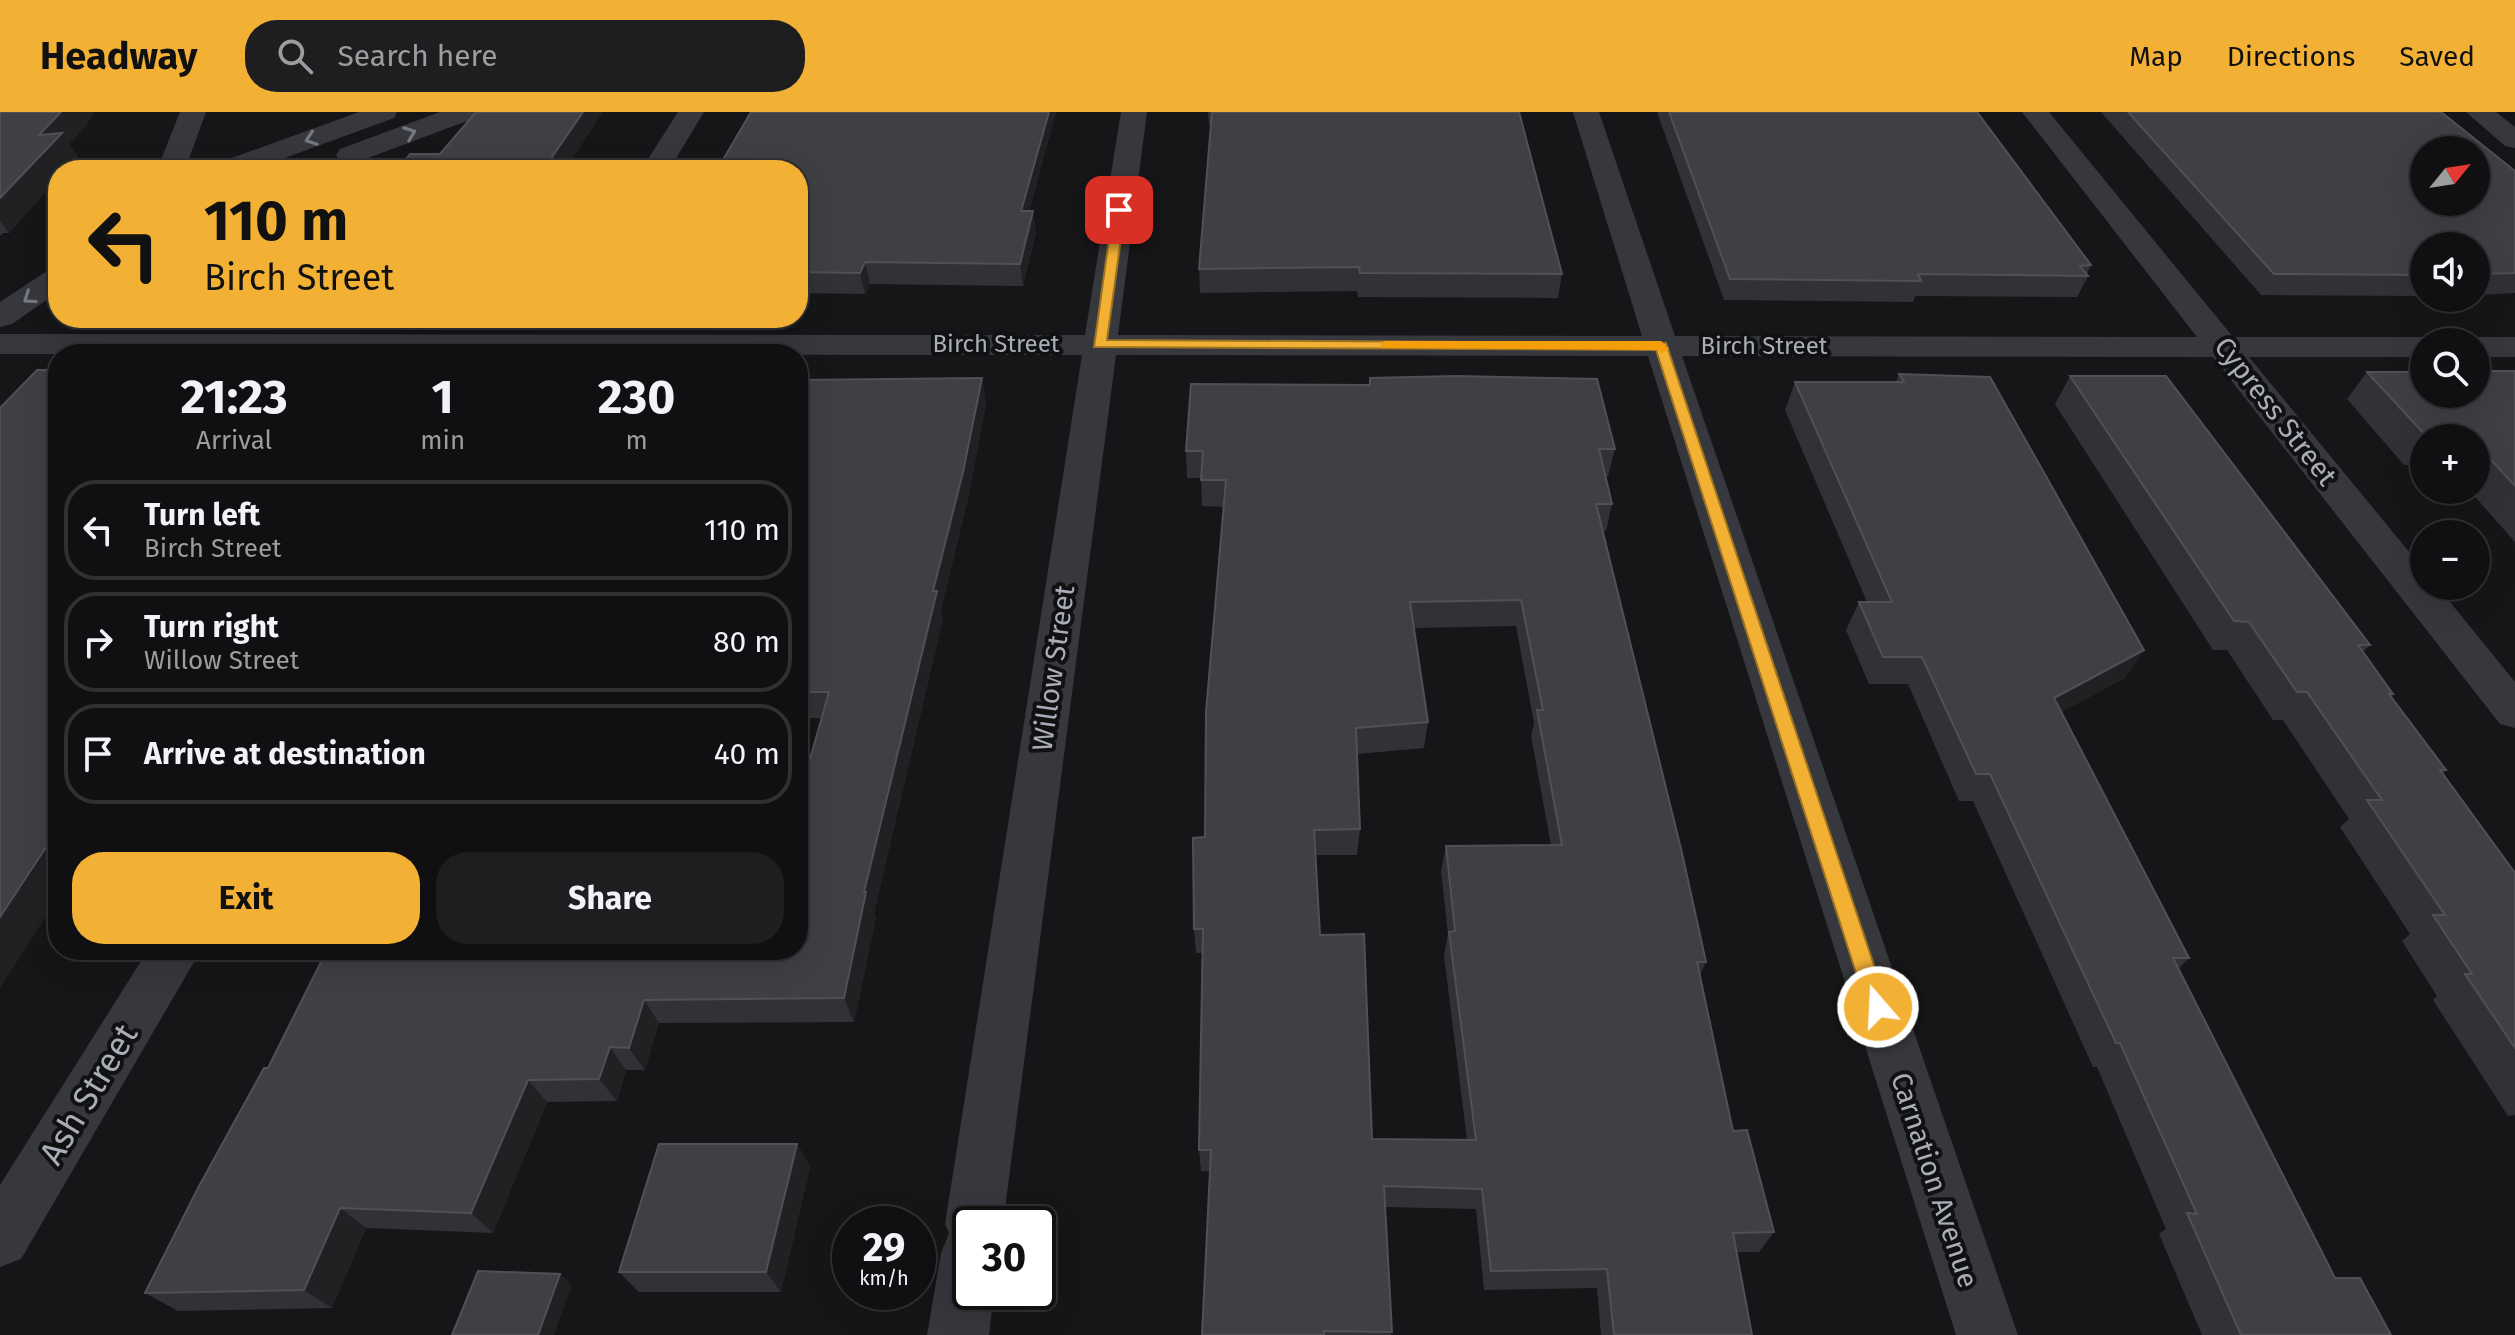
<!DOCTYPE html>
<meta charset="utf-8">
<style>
body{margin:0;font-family:"Fira Sans",sans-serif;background:#1e1e20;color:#f1f3f6;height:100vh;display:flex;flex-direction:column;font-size:30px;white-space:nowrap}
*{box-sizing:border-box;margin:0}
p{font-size:26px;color:#9c9d9f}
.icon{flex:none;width:44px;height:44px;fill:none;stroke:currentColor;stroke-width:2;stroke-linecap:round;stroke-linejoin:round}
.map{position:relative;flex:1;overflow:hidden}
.details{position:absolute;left:48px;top:232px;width:760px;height:616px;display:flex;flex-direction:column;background:#101012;border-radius:32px;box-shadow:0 8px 32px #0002,0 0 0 2px #303032}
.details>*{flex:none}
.guide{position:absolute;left:48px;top:48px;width:760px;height:168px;border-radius:32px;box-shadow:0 8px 32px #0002,0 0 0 2px #303032;background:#f2b134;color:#111;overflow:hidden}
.needle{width:52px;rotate:60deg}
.fabs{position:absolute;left:2410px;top:24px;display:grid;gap:16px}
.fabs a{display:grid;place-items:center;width:80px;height:80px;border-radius:50%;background:#101012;box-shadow:0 8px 32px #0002,0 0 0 2px #303032;font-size:40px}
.speed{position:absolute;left:832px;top:1094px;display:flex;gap:16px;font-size:40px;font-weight:700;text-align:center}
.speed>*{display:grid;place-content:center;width:104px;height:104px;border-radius:50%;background:#101012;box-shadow:0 8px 32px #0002,0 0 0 2px #303032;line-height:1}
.speed small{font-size:20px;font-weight:400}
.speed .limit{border:4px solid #111;border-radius:12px;background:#fff;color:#111}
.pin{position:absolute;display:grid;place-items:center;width:68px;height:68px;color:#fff;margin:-34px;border-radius:16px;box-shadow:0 4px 12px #0006}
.me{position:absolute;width:88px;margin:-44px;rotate:341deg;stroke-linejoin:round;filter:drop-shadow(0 0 6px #0008)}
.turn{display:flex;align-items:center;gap:28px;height:168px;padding:0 24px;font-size:36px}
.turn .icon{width:104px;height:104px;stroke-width:2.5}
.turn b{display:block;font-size:56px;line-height:68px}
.eta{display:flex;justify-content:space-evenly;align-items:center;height:136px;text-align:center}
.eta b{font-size:48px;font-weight:700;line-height:56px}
.action{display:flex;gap:16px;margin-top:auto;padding:16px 24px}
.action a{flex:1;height:92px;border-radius:32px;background:#f2b134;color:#111;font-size:32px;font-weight:700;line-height:92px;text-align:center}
.action a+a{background:#1e1e20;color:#f1f3f6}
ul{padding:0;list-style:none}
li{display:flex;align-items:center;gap:24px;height:100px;margin:0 16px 12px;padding:0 8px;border:4px solid #303032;border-radius:32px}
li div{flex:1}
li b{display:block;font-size:30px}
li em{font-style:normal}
header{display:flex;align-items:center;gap:48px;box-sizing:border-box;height:112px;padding:0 40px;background:#f2b134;color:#111}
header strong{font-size:38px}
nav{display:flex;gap:44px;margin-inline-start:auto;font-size:28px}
.search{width:560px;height:72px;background:#1e1e20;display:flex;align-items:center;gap:20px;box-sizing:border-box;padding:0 28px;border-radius:32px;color:#9c9d9f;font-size:30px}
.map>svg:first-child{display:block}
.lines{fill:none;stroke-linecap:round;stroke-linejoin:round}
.minor{fill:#37383d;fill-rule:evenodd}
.wall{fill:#323236;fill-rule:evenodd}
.shaded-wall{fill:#212124}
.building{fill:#3f3f44;stroke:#4f5156;stroke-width:2;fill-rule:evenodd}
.oneway{stroke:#757881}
.route{fill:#f2b134;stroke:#9d7322;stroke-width:2}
.slow{fill:#f59e0b}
.labels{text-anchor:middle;stroke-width:8;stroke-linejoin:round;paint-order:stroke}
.far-street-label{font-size:24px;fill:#a8adb8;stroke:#111113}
.street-label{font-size:28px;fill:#a8adb8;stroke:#111113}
.near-street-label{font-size:34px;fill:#a8adb8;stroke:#111113}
</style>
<header>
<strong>Headway</strong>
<div class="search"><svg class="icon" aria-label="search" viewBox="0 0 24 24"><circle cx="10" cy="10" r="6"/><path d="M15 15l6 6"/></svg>Search here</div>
<nav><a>Map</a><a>Directions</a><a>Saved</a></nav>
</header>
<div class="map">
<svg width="2515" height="1223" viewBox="0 0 2515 1223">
<rect width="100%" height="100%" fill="#161618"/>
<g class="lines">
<path class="minor" d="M180 0H206L185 58H157Z
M359 0H397L394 6 252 58H211L215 52Z
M440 0H478L475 6 360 49 350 51 340 49 336 43 340 37Z
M678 0H704L669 58H641Z
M1121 0H1147L1118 223 1642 224 1573 0H1599L1675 224 2197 225 2022 0H2049L2233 225H2424L2436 228 2437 230H2424V245H2249L2424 458V474H2437L2515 570V616L2500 612 2213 245 1682 244 2018 1223H1956L1648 244 1116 243 1003 1112H970V1180H994L989 1223H927L941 1141 949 1121 945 1112 1082 243 0 242V222L1085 223Z
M2466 0H2496L2515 15V36L2505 34Z
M58 157V180L12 212 0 215V190L47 159Z
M2476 225H2515V245H2476V230H2463Z
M148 838H201L21 1147 0 1155V1073Z"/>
</g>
<path class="wall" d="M0 0H94L87 12 69 32 78 45 66 58H58L9 121H3L0 124Z
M751 0H1056L1029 99 1036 120 1023 174 870 172 865 182 798 181V58Z
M1208 0H1519L1562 162 1558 186 1358 185 1357 179 1200 181 1199 157 1211 12H1209Z
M1657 0H1977L2091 153 2087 162 2088 164 2077 185 1915 184 1913 190 1724 188Z
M2101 0H2441L2515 59V181L2476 183V134H2424V184L2261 183Z
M2515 259V430L2469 378H2476V326H2424V362L2417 353H2404L2347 287 2367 260Z
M1899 262 2144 538 2125 566 2061 600 2189 846 2179 856 2335 1166 2391 1223H2202L2159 1122 2166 1117 2097 955H2093L1973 689H1959L1908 572H1869L1846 518 1859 490H1867L1785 298 1795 270H1896Z
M2070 264 2370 533 2363 540 2393 582 2391 585 2446 658 2442 662 2515 761V1003L2508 1004 2433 888 2437 884 2402 829 2410 822 2340 715 2349 707 2283 608H2273L2227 538H2213L2055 292Z
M982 266 986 292 968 386 941 498 943 506 874 801 876 805 854 910 659 911 645 958H626L617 989 547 990 493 1121 366 1116 332 1196 178 1199 145 1181 268 956 798 838 801 679 822 606H798V271Z
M1370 266 1615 337 1608 364H1605L1612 392 1606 419H1603L1706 850 1700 863 1733 1019 1774 1120 1759 1140H1737L1752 1223H1601L1597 1176 1484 1178 1476 1097 1385 1095 1391 1223H1202L1210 1059H1201L1199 1038 1202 841H1196L1194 817 1205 725 1224 395 1202 394 1201 366H1187L1186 339 1369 273ZM1516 514 1534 611 1531 624 1551 733 1446 734 1441 759 1448 822 1444 844 1467 1028 1372 1027 1320 823 1315 743H1357L1360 717 1357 642 1424 636 1428 610 1414 516Z
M797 1032 810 1055 781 1180H639L619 1160Z"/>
<path class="shaded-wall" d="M61 0H94L87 12 69 32 78 45 66 58H58V67L9 121 0 109V86L39 23Z
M583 0H603L565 58H543Z
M1049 0H1056L1024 120 1021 99Z
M1033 99 1036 120 1023 174 1020 152Z
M865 150 870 172 865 182 860 161Z
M982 266 986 292 968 386 941 498 943 506 874 801 876 805 854 910 844 886 864 780Z
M2144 538 2125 566 2036 613 2054 586Z
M58 717V786L0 876V805Z
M644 888 659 911 645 958 629 936Z
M610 935 626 958 617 989 599 967Z
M528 968 547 990 493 1121 471 1101Z
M797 1032 810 1055 781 1180 766 1160Z
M340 1096 366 1116 332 1196 304 1178Z
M560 1162 572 1173 554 1223H538Z"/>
<path class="building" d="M0 0H61L39 23 62 21 0 86Z
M476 0H583L543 58H398L410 42H440Z
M751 0H1049L1021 99H1033L1020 152 865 150 860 161 798 160V58H717Z
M1212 0H1519L1562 162 1360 161 1359 155 1199 157Z
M1669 0H1977L2091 153 2080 154 2088 164 1918 162 1921 169 1730 167Z
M2128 0H2441L2515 59V161L2476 162V134H2424V163L2274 162ZM2424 38H2476V90H2424Z
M37 258H58V717L0 805V296Z
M2476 259H2515V374L2485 341H2476V326L2427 325 2367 260H2424V282H2476Z
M1899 262 1990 265 2144 538 2054 586 2189 846H2173L2335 1166H2360L2391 1223H2241L2187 1101 2197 1102 2120 931H2116L1990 662H1976L1922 545H1883L1859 490H1892L1795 270H1904Z
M1457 264 1597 267 1615 337H1599L1612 392H1596L1682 741 1706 850H1697L1733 1019 1747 1018 1774 1120 1733 1121 1752 1223H1614L1607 1157 1491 1159 1482 1077 1384 1074 1392 1220 1324 1219V1223H1202L1211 1038H1199L1203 817H1194L1193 726 1205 725 1206 600 1226 368H1201L1203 339H1186L1191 272 1370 273V266ZM1521 488 1543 598H1537L1562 733 1446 734 1455 819 1449 820 1476 1028 1372 1027 1364 822 1320 823 1314 718 1360 717 1356 616 1428 610 1410 490Z
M2070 264H2166L2370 533H2358L2393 582H2389L2446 658H2440L2515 761V936L2465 862H2472L2433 803H2445L2367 688H2382L2307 580H2297L2249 510 2234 509Z
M982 266 963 360 933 479H937L864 780H866L844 886 644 888 629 936 610 935 599 967 528 968 471 1101 340 1096 304 1178 145 1181 198 1076 264 956H268L327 838H798V679H801L829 580H798V271L799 268Z
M659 1032H797L766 1160H619Z
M478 1159 560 1162 538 1223H452Z"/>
<defs><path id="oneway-chevron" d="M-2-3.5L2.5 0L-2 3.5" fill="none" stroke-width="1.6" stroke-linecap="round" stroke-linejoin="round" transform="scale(2)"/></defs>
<g class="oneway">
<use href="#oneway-chevron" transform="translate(410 21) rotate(-21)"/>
<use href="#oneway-chevron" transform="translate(311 27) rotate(160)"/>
<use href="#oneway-chevron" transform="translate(29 186) rotate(146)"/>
</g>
<path class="route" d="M1119 95 1125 98 1107 228 1666 231 1888 895 1885 902 1878 904 1870 902 1867 895 1656 238 1094 235 1113 98Z"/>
<path class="slow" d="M1386 229H1661L1669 237 1662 241 1656 238 1381 236V230Z"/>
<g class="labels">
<g class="far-street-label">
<text x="996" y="240">Birch Street</text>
<text x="1764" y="242">Birch Street</text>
</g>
<g class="street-label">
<text transform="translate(2276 299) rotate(52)" y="10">Cypress Street</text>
<text transform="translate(1053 556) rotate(-82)" y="10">Willow Street</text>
<text transform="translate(1935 1068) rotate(72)" y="10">Carnation Avenue</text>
</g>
<g class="near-street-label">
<text transform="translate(88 982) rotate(-59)" y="12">Ash Street</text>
</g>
</g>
</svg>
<div class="fabs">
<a><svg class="needle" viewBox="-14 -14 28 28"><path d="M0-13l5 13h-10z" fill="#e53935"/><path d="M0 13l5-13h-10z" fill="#9c9d9f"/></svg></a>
<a><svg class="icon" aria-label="sound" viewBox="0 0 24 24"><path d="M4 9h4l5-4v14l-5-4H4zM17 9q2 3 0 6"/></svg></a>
<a><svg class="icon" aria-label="search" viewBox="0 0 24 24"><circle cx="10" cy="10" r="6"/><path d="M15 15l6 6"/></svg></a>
<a>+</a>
<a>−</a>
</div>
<div class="speed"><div>29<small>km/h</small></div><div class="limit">30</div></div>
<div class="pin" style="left:1119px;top:98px;background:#d93025"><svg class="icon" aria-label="arrive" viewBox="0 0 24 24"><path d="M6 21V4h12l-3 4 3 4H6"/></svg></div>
<svg class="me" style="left:1878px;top:895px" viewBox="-20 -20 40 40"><circle r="17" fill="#f2b134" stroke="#fff" stroke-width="3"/><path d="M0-11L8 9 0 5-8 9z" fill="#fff"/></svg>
<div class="guide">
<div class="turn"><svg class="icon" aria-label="left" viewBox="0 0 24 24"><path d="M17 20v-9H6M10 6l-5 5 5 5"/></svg><div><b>110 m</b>Birch Street</div></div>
</div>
<section class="details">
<div class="eta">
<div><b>21:23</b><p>Arrival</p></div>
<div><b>1</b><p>min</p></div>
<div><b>230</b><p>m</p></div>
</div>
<ul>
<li><svg class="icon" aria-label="left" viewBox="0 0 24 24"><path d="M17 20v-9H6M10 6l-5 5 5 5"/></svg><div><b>Turn left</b><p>Birch Street</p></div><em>110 m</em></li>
<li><svg class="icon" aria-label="right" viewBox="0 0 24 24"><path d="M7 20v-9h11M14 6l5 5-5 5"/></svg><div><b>Turn right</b><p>Willow Street</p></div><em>80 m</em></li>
<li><svg class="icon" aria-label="arrive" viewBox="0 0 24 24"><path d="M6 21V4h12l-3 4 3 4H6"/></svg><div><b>Arrive at destination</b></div><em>40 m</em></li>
</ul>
<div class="action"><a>Exit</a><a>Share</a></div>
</section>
</div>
